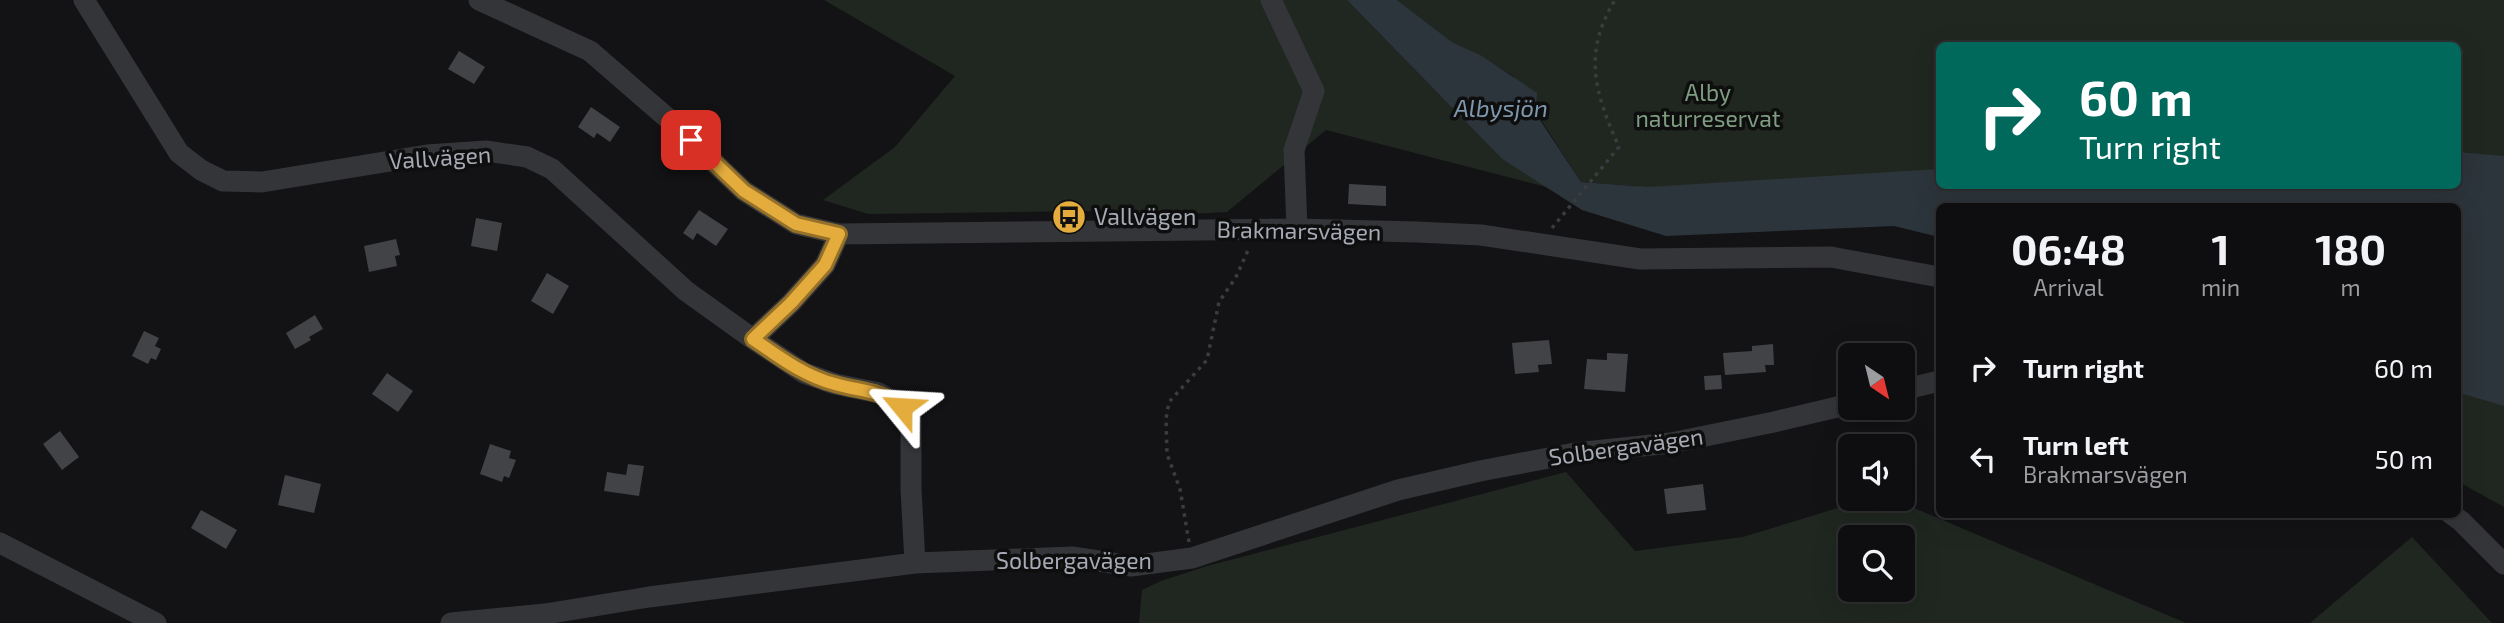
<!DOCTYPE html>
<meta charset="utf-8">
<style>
body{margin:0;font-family:"Exo 2",sans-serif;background:#1c1c1e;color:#f1f3f6;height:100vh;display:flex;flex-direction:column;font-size:26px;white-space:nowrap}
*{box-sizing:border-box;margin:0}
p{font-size:23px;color:#9b9c9f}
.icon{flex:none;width:38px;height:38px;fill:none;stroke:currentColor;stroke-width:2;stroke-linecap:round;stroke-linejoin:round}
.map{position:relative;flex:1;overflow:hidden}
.details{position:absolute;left:1936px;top:203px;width:525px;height:315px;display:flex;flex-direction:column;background:#0e0e10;border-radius:10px;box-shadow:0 7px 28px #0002,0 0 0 2px #2e2e30}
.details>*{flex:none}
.top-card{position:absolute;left:1936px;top:42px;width:525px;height:147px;border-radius:10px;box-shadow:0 7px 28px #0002,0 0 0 2px #2e2e30;background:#00695c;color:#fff;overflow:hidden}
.needle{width:46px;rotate:145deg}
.tools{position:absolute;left:1838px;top:343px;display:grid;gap:14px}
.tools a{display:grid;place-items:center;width:77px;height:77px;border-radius:10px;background:#0e0e10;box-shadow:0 7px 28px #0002,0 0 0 2px #2e2e30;font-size:35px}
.pin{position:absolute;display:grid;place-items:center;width:60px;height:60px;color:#fff;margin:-30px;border-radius:14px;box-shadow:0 4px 10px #0006}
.me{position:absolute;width:77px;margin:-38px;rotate:297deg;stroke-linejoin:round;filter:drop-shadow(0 0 5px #0008)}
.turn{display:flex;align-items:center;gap:24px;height:147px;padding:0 28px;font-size:32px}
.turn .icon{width:91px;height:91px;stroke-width:2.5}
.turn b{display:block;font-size:49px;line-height:60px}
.eta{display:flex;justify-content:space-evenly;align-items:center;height:119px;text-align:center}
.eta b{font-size:42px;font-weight:700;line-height:49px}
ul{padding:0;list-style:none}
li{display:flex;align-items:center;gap:21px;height:91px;padding:0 28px}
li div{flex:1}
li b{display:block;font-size:26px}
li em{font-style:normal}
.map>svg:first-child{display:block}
.green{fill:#202720;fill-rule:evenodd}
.water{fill:#2d353c}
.building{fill:#424347}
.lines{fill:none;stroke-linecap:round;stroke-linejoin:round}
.path{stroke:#3a3c40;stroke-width:3.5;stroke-dasharray:3.5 5;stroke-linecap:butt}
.minor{stroke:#343539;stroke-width:21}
.route-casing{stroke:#947028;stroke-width:18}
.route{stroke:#e3ac3d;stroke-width:12}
.labels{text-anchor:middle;stroke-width:7;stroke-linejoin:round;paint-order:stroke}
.park-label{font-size:23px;fill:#7e9d80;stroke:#0e0e0f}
.street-label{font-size:23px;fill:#a6aab4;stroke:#0e0e0f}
.poi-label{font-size:23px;fill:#a6aab4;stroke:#0e0e0f;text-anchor:start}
.water-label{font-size:24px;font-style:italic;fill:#7f97ad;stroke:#0e0e0f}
</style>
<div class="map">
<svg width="2504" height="623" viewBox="0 0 2504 623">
<rect width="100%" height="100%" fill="#131315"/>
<path class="green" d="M824 0H1347L1502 159 1550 188 1326 130 1227 212 1148 216 1088 211 868 214 823 200 895 147 955 76Z
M1397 0H2504V507L2457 481V206H2033V203L1669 215 1637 186 1581 182 1513 76 1483 57 1452 42ZM1939 46H2457V186H1939Z
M1566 472 1635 551 1743 537 1867 499H1893L2186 623H1139L1142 590 1161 581 1207 566ZM1902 537V590H1850V537Z
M2412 537 2492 623H2310Z"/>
<path class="water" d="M1347 0H1397L1452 42 1482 56 1537 93 1536 114 1581 182 1648 187 1939 169V186H2457V152L2504 156V406L2457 392V206H1939V237L1894 226 1666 236 1582 210 1502 159Z"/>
<path class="building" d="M459 51 485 67 474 84 448 69Z
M591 107 620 127 610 142 597 133 594 138 578 127Z
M1349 184 1386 186V206L1348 204Z
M699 210 728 229 716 246 697 233 693 240 683 233Z
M476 218 502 223 497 251 471 246Z
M396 239 400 255 395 256 397 266 369 272 364 246Z
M547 273 569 286 553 314 531 301Z
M315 315 323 329 309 337 311 340 295 349 286 333Z
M144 331 159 338 155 346 161 349 156 360 151 358 148 364 132 356Z
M1549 340 1552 364 1538 365 1539 372 1515 374 1512 343Z
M1773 344 1774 365H1765L1766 372 1725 375 1723 353 1752 351V346Z
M1607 353 1628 354 1625 392 1584 389 1587 359 1607 360Z
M387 373 413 391 398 412 372 394Z
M1721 375 1722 389 1705 390 1704 376Z
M60 431 79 457 62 470 43 444Z
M490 444 511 451 509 458 516 460 509 478 504 476 502 482 480 474Z
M628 464 644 466 639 496 604 491 607 472 626 475Z
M285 475 321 484 314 513 278 505Z
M1703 484 1706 510 1667 514 1664 489Z
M201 510 237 530 226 549 191 528Z"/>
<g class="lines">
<path class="path" d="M1552 228 1619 147C1595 93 1582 54 1615 0
M1189 542 1180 489 1167 454 1166 419 1169 402 1207 360 1219 302 1236 277 1249 248"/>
<path class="minor" d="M84 0 179 153 201 170 223 181 262 182 427 155 486 151 527 157 552 169 686 291 753 339 804 373 835 384 879 393 903 407 911 419V489L915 563
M479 0 590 51 673 123 744 191 796 224 839 234 1297 229 1417 232 1481 235 1640 259 1831 257 1939 277
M1271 0 1314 91 1294 150 1297 229
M753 339 791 303 825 265 839 234
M1902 390 1939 381
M2451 514 2461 521 2504 564
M0 543 156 623
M451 623 545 614 649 597 915 563 1072 557 1131 566 1192 558 1398 490 1480 471 1575 453 1671 443 1774 422 1850 404"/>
</g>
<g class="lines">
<g class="route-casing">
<path id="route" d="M691 140 744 191 796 224 839 234 825 265 791 303 753 339C779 357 804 376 835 384 863 392 877 389 902 407"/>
</g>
<use href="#route" class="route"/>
</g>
<defs>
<g id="bus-disc" transform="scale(1.75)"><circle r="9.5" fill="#e3ac3d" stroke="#0e0e0f"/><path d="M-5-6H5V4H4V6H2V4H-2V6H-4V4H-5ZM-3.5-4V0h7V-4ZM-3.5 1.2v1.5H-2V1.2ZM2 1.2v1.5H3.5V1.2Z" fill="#111"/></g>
</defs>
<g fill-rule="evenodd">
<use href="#bus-disc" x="1069" y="217"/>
</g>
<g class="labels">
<g class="park-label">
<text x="1708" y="101">Alby<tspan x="1708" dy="26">naturreservat</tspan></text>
</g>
<g class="street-label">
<text transform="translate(440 158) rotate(-4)" y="8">Vallvägen</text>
<text transform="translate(1299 231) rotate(1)" y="8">Brakmarsvägen</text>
<text transform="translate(1626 447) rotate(-8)" y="8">Solbergavägen</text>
<text x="1074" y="569">Solbergavägen</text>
</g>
<g class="poi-label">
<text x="1094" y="225">Vallvägen</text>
</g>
<g class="water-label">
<text x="1501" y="117">Albysjön</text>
</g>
</g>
</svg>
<div class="tools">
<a><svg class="needle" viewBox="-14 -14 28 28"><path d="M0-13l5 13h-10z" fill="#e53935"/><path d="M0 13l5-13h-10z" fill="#9b9c9f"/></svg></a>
<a><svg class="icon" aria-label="sound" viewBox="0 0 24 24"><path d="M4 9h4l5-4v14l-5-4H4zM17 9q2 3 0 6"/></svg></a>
<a><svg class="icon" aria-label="search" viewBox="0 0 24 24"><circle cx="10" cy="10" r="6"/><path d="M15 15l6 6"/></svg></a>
</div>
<div class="pin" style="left:691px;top:140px;background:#d93025"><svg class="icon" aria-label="arrive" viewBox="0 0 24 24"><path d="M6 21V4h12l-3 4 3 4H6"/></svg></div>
<svg class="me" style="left:902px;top:407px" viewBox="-20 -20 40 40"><path d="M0-17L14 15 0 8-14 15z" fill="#e3ac3d" stroke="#fff" stroke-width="4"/></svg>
<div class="top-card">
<div class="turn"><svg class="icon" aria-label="right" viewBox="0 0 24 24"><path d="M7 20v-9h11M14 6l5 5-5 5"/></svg><div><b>60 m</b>Turn right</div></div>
</div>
<section class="details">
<div class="eta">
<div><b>06:48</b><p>Arrival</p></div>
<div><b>1</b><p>min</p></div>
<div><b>180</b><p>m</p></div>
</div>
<ul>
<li><svg class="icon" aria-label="right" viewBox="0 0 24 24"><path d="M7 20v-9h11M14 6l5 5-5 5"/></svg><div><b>Turn right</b></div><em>60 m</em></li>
<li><svg class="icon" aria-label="left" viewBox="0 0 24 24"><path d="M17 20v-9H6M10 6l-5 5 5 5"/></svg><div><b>Turn left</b><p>Brakmarsvägen</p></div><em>50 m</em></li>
</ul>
</section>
</div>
